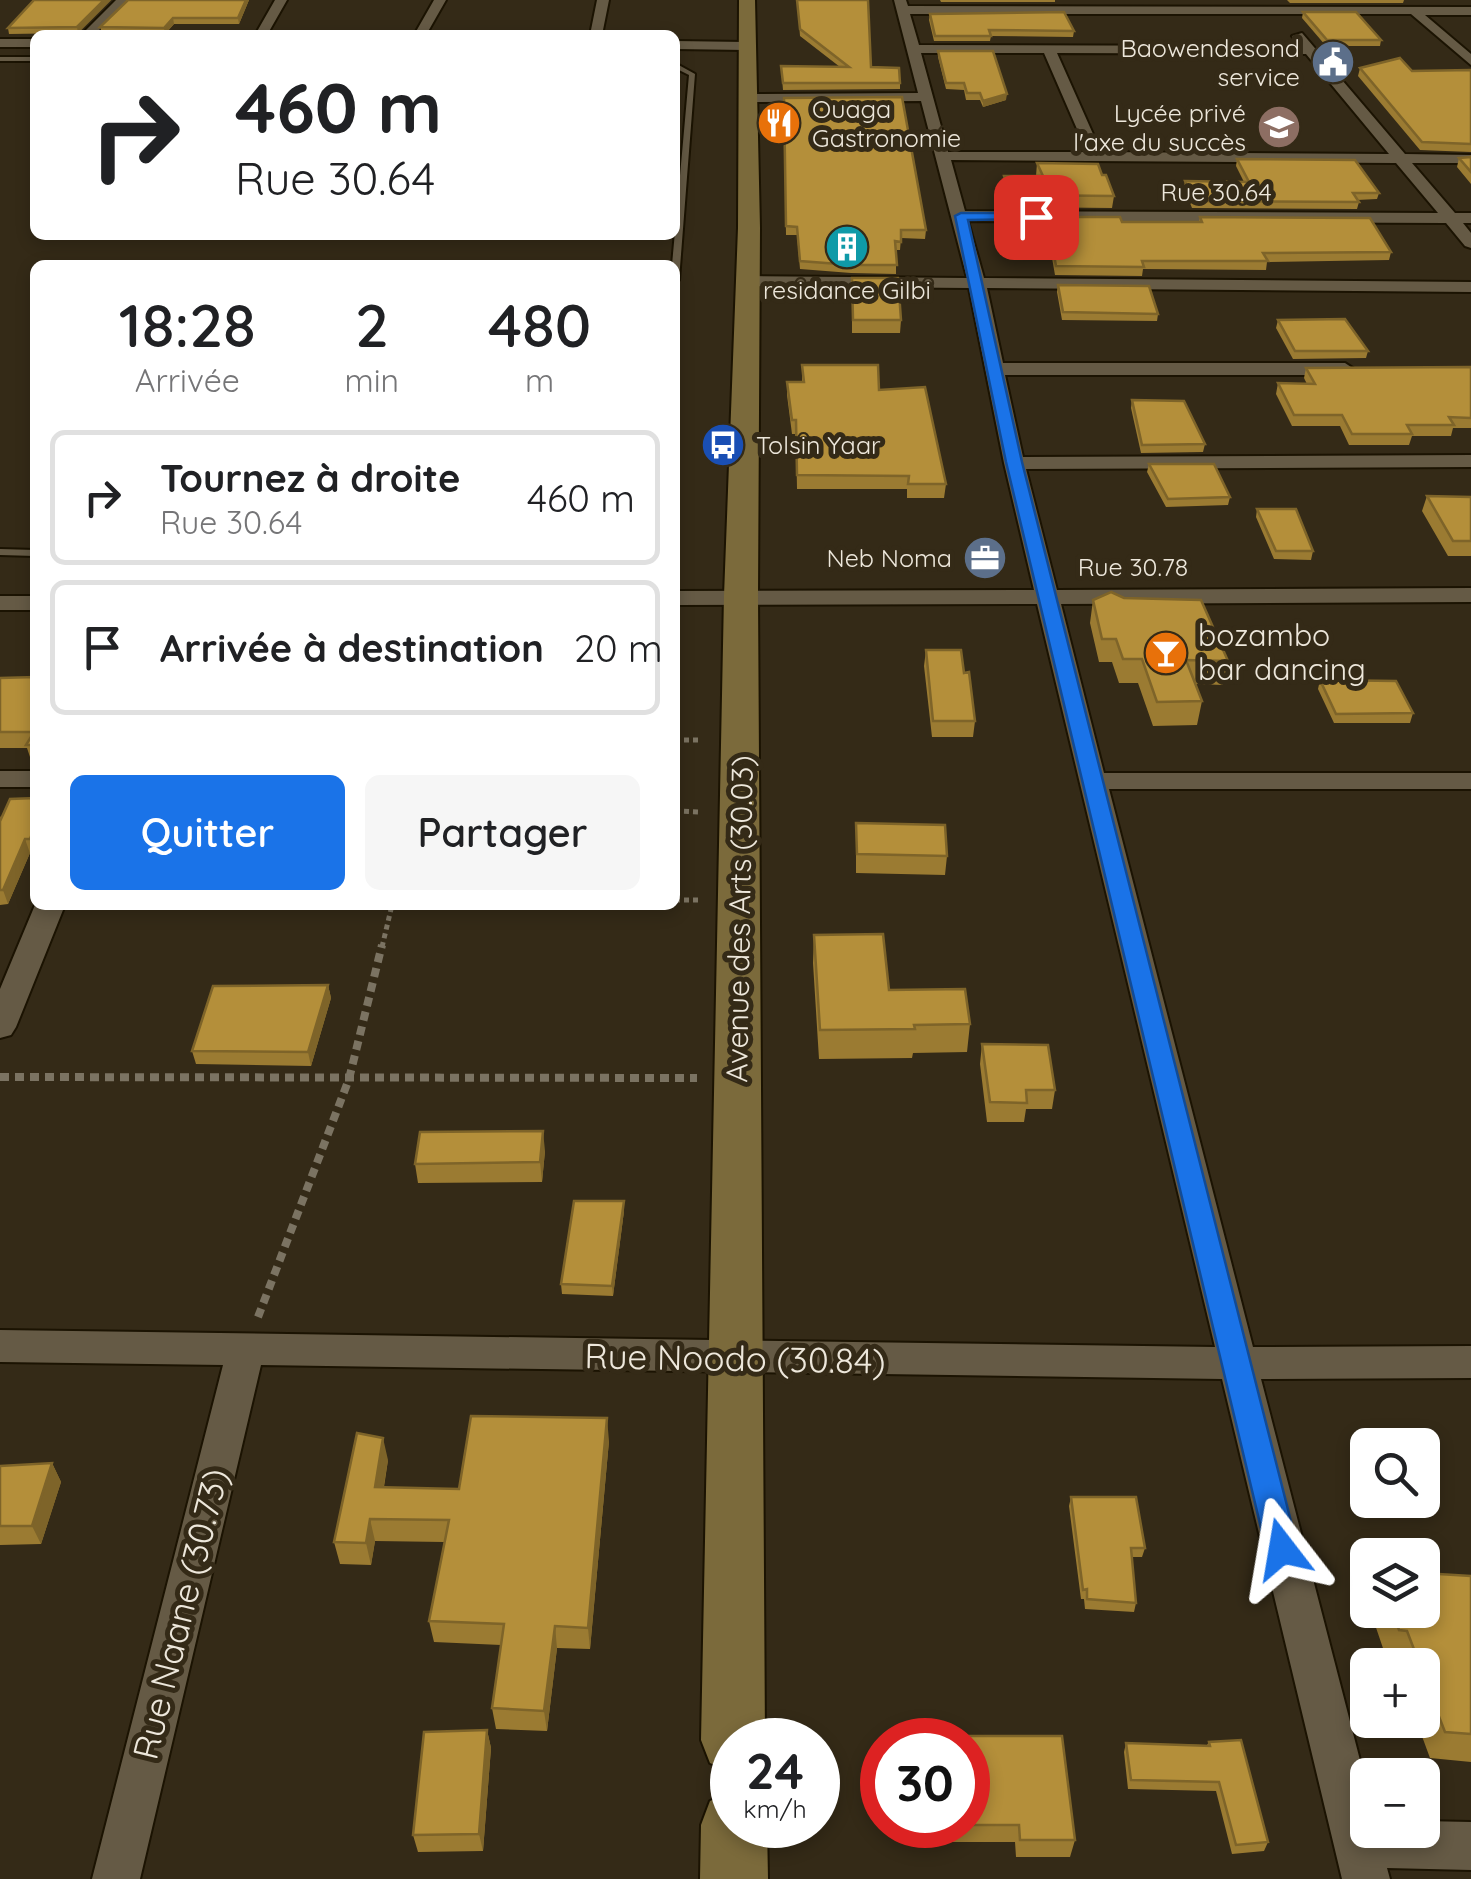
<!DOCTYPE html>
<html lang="fr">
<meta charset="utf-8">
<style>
body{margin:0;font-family:Quicksand,sans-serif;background:#f6f6f6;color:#202124;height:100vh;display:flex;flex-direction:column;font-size:38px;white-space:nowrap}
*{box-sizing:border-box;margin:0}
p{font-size:32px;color:#757577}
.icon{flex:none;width:55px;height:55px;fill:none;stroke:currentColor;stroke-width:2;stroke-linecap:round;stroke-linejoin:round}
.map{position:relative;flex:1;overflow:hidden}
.sheet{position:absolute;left:30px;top:260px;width:650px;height:650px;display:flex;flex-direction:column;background:#fff;border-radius:15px;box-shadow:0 5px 15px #0003}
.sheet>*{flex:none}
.guide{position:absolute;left:30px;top:30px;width:650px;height:210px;border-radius:15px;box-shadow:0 5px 15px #0003;background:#fff;color:#202124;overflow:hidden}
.tools{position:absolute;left:1350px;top:1428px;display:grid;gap:20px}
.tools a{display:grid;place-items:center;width:90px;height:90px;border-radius:15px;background:#fff;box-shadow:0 5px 15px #0003;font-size:50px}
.speed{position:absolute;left:710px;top:1718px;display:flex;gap:20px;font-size:50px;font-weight:700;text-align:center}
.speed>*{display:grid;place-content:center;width:130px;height:130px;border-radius:50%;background:#fff;box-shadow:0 5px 15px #0003;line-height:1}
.speed small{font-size:25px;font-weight:400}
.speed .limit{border:15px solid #d22;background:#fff;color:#111}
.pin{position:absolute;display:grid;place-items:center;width:85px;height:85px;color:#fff;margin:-42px;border-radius:20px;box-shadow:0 5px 15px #0006}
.me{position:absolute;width:110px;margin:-55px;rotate:346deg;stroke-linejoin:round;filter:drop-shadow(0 0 8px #0008)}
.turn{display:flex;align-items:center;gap:35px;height:210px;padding:0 40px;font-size:45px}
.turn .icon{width:130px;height:130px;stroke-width:2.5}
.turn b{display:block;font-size:70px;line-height:85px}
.eta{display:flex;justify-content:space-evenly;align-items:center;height:170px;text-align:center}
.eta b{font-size:60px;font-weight:600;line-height:70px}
.primary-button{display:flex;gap:20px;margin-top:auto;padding:20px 40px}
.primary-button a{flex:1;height:115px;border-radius:15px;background:#1a73e8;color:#fff;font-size:40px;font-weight:600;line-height:115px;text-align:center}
.primary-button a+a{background:#f6f6f6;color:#202124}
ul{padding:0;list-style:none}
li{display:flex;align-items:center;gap:30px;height:135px;margin:0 20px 15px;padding:0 20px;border:5px solid #e0e0e0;border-radius:15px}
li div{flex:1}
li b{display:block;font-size:38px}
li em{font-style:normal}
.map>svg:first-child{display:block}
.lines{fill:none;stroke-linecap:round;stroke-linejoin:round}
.lane-casing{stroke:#1b1302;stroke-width:4}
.street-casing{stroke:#1b1302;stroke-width:4}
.secondary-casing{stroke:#1b1302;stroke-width:4}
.path-far1{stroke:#7b7362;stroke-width:5;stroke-dasharray:5 4;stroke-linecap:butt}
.path{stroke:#7b7362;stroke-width:8;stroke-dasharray:9 6;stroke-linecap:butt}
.lane{fill:#655a45;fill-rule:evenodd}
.street{fill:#655a45;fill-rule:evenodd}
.secondary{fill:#7b6a3b;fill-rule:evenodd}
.wall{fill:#9b7b32}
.shaded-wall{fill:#7e6429}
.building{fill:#b48f3a;stroke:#7e6429;stroke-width:2.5}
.route{fill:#1a73e8;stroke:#114b97;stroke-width:2.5}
.labels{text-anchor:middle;stroke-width:10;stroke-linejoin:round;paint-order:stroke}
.far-poi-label{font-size:25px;fill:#ede7db;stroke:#342a17;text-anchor:end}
.far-street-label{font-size:25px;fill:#ede7db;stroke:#342a17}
.poi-label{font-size:30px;fill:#ede7db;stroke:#342a17;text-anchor:start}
.street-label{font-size:30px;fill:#ede7db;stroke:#342a17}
.near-street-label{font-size:35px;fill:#ede7db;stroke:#342a17}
</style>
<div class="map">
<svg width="1471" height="1879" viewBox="0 0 1471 1879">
<rect width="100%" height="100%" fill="#342a17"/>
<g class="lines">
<g class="lane-casing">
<path id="lane" d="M0 57H35V61H0Z
M675 63 695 74 679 280 675 283V265H672L689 75 675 68Z
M0 549 35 550V556L0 555Z"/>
</g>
<g class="street-casing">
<path id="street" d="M116 0H129L94 35H81Z
M275 0H287L267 35H255Z
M434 0H446L426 35H414Z
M597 0H609L602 35H590Z
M894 0H906L908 6 1471 7V15H1425L1471 54V65L1411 14H910L919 45 1300 46 1292 36 1302 33 1405 154 1471 155V163H1412L1455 213H1471V223H1463L1471 233V248L1465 246 1446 223 968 221 984 278 1471 282V292L987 288 1003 363H1345L1354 369 1345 375H1005L1023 457 1471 455V467L1026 469 1057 590 1471 588V602L1061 604 1104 773H1471V789H1109L1253 1347 1471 1346V1378L1261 1379 1368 1791V1830H1422V1821L1471 1822V1870L1387 1868 1390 1879H1342L1222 1379 261 1365 140 1879H92L223 1365 0 1362V1330L1215 1347 1037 604 675 605V591L1034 590 1004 463 969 288 747 286 738 281 747 276 967 278 921 101 746 102 739 98 746 94 918 93ZM921 53H1044L1087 152H948ZM1057 53 1306 54 1389 154 1101 152ZM951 160 1396 163 1438 213 965 211Z
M0 39H35V47H0Z
M675 41 745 42 751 46 745 50 675 49Z
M0 596H35V610H0Z
M0 771H35V787H0Z
M35 905H65L16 1027 11 1035 0 1038V989Z"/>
</g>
<g class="secondary-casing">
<path id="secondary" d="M739 0H755L760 228 758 596 765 1740H732V1772L710 1763 701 1740 724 596 738 228Z
M732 1792V1825H767L768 1879H700L701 1825 710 1801Z"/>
</g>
<path class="path-far1" d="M675 740H701
M675 811 700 812
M675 900H699
M81 907 210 905
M382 947 392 905"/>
<path class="path" d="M0 1077 697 1078
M258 1317 349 1079 382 945"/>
<use href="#lane" class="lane"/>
<use href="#street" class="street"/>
<use href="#secondary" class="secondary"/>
</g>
<path class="wall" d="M111 0 78 33 9 34 8 28Z
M128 0H249L239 24H174L165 34 102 33 100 27Z
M797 0 871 67 900 83V89L783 90 781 66 840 67 800 36Z
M940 0H1055V2H941Z
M1287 0H1404L1403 3H1290Z
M1303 12 1381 40 1380 46H1326L1302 18Z
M930 14 1074 31 1073 37 991 36 990 41H934L929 20Z
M938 51 1006 100 983 107 980 100H966L964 90 946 89 938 57Z
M1360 68 1412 71 1471 70V152L1420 150 1358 76Z
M784 98 926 230 925 239 901 238 900 250H896V274L851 273 800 269 797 235H786Z
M1471 157V184L1457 167 1459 158Z
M1237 159 1379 193 1377 199 1357 200 1359 202 1357 209 1192 208 1184 188 1185 181 1244 182 1236 166Z
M1037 163 1102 175 1114 196 1112 208 1009 207 1003 188 1004 176H1036Z
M1015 217 1122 222H1199L1200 217 1391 252 1389 260 1267 262 1266 270 1143 269 1142 276 1055 275 1052 258 1022 253 1014 225Z
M852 278 901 320 900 333H852Z
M1058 285 1158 314 1157 321 1062 320 1057 292Z
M1278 320 1368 351 1366 358 1293 359 1276 328Z
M802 365 879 390 946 484 944 498H907V489H797L796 434H792L787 395V382H802Z
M1471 367V428H1453L1451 436H1412L1409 445H1349L1340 426H1292L1276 394 1278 383 1307 384 1304 378 1306 368Z
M1132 400 1205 444 1203 452 1141 453 1131 408Z
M1149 464 1230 497 1228 505 1166 507 1147 472Z
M1427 496 1471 497V556H1448L1422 511Z
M1257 509 1313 551 1311 560 1274 559 1256 517Z
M1093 600 1228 661 1223 685 1196 684 1202 701 1197 725 1153 726 1138 683H1119L1112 662H1099L1090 623Z
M926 650 964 673 975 721 973 737H932L924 666Z
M35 677V760H31L27 748H0V678Z
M1320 680 1413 713 1410 723H1334L1318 689Z
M35 798V851L34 853H30L8 904 0 905V818Z
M856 823 947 856 945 875 856 873Z
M814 935 889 990 970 1024 967 1052 913 1053 912 1058 819 1059 813 963Z
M328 985 331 998 311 1066 196 1064 192 1051Z
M982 1044 1055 1090 1052 1109H1026L1024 1122H987L980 1064Z
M545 1151 542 1182 418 1183 415 1164Z
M624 1211 613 1296 562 1294 561 1284Z
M609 1441 590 1649 557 1648 547 1731 496 1729 492 1708 501 1645 434 1642 429 1621 444 1542 375 1541 371 1565 340 1564 334 1542 388 1460 384 1487 459 1489Z
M52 1463 61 1482 41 1544 0 1545V1466Z
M1071 1497 1145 1548 1142 1557H1132L1136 1603 1134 1612 1085 1609 1084 1599H1081L1069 1506Z
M1471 1576V1762L1430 1758 1416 1720H1422V1665H1396L1393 1657H1386L1370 1610H1422Z
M487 1730 491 1748 483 1851 418 1852 413 1835Z
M913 1736H1062L1075 1840 1070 1857H1016L1015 1842H916L915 1825H968V1740H912Z
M1209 1742 1268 1842 1264 1851 1232 1854 1216 1791 1128 1789 1124 1752 1126 1743 1207 1745Z"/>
<path class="shaded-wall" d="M104 0H111L78 33 77 27Z
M246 0H249L239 24 238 18Z
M173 18 174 24 165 34 164 28Z
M1007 94 1006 100 983 107V101Z
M35 826V851L34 853 30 839Z
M25 839 30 853 8 904 3 890Z
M328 985 331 998 311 1066 308 1052Z
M543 1131 545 1151 542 1182 540 1162Z
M624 1201V1211L613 1296 612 1286Z
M607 1418 609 1441 590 1649 588 1628Z
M383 1438 388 1460 380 1509 375 1487Z
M52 1463 61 1482 41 1544 32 1526Z
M370 1519 375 1541 371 1565 366 1543Z
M555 1626 557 1648 547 1731 544 1711Z
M487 1730 491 1748 483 1851 479 1834Z"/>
<path class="building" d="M34 0H104L77 27 8 28Z
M128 0H246L238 18H173L164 28 100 27Z
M797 0H868L871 67 899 68 900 83H783L781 66 849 67 800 29Z
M1064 12 1074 31 989 30 991 36H935L930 14Z
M1303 12H1356L1381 40H1327Z
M938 51H993L1007 94 983 101 980 93H967L964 83H946Z
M1400 58 1412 71 1471 70V144L1422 142 1360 68Z
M902 97 926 230H901V242L895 241 897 265H852L800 261 797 227 786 226 784 98Z
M1471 157V172L1459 158Z
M1237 159 1355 160 1379 193H1353L1359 202 1193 201 1185 181 1249 182Z
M1037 163 1098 164 1102 175H1106L1114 196 1010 195 1004 176H1043Z
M1015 217H1120L1122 222H1202L1200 217 1370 218 1391 252 1263 253 1268 261H1142L1144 267 1056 266 1053 249 1023 245Z
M852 278H898L901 320H853Z
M1058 285 1149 286 1158 314 1063 312Z
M1345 319 1368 351H1295L1278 320Z
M802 365H878L879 390 925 387 946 484H908L909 476 797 475 796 420H792L787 382H804Z
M1471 367V418L1449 417 1454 425H1407L1412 434H1352L1342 415H1294L1278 383 1315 384 1306 368Z
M1132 400 1184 401 1205 444 1142 445Z
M1149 464H1214L1230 497 1168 499Z
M1427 496 1471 497V541H1453Z
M1257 509H1296L1313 551H1276Z
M1111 592 1124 598 1201 600 1228 661 1186 660 1202 701 1157 702 1142 659H1123L1116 639H1102L1093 600Z
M926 650H961L964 673 969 672 975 721H933Z
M35 677V745H26L34 732H0V678Z
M1320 680 1396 681 1413 713 1336 714Z
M35 798V826L30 839H25L3 890H0V818L1 819 10 799Z
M856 823 945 825 947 856 857 854Z
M883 934 889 990 965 989 970 1024 914 1025 915 1029 820 1030 814 935Z
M328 985 308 1052 192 1051 213 986Z
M982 1044 1048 1045 1055 1090H1026L1027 1103 990 1102Z
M543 1131 540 1162 415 1164 420 1132Z
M574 1201H624L612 1286 561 1284Z
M471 1416 607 1418 588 1628 555 1626 544 1711 492 1708 504 1624 429 1621 449 1520 370 1519 366 1543 334 1542 357 1433 383 1438 375 1487 459 1489Z
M52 1463 32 1526H0V1466Z
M1071 1497H1136L1145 1548H1131L1136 1603 1087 1599V1589L1083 1590Z
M1422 1573 1471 1576V1734L1445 1732 1422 1673V1665H1420L1407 1631 1399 1630 1392 1610H1422Z
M487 1730 479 1834 413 1835 424 1732Z
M913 1736H1062L1075 1840H1020L1019 1825H968V1740H913Z
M1241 1740 1268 1842 1236 1845 1219 1782 1131 1780 1126 1743 1210 1746 1209 1742Z"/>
<path class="route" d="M1036 213 1041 219 968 220 1022 462 1298 1549 1293 1560 1282 1564 1271 1560 1266 1549 1006 462 955 216 961 213Z"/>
<defs>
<g id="civic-disc" transform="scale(2.25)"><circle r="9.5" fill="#5c6f8a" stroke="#342a17"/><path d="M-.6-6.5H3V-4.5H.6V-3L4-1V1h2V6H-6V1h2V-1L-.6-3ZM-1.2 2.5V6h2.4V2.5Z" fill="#fff"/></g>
<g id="restaurant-disc" transform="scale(2.25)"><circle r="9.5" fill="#e8710a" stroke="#342a17"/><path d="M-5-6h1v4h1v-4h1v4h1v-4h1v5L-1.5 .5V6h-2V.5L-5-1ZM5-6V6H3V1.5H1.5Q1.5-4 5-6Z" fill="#fff"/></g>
<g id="school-disc" transform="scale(2.25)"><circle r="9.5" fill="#8d6e63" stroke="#342a17"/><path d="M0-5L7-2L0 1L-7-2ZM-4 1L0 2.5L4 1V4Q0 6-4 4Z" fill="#fff"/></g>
<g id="building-disc" transform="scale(2.25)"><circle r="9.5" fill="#0f9aa8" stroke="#342a17"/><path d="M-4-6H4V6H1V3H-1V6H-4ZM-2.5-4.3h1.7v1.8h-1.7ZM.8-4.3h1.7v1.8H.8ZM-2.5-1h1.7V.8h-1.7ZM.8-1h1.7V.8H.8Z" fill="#fff"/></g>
<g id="bus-disc" transform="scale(2.25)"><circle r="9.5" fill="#1a4fb4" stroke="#342a17"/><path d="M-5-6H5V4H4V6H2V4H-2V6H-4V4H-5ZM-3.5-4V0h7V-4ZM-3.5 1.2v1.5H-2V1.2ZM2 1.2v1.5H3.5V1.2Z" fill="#fff"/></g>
<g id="office-disc" transform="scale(2.25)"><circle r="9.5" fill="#5c6f8a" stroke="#342a17"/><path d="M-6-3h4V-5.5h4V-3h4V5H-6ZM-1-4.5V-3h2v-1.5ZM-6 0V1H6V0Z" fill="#fff"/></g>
<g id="bar-disc" transform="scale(2.25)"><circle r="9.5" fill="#e8710a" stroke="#342a17"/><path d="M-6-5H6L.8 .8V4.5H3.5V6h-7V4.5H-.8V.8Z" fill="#fff"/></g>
</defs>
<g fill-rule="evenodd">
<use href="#civic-disc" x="1333" y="62"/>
<use href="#restaurant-disc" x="779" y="123"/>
<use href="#school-disc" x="1279" y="127"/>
<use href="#building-disc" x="847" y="247"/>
<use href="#bus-disc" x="723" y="445"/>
<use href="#office-disc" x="985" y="558"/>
<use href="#bar-disc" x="1166" y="653"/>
</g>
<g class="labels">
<g class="far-poi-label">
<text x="1300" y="57">Baowendesond<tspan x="1300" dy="29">service</tspan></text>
<text x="812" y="118" text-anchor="start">Ouaga<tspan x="812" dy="29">Gastronomie</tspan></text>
<text x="1246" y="122">Lycée privé<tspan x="1246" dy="29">l'axe du succès</tspan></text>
<text x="847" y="299" text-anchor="middle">residance Gilbi</text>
<text x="756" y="454" text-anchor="start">Tolsin Yaar</text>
<text x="952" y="567">Neb Noma</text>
</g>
<g class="far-street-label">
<text x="1216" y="201">Rue 30.64</text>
<text x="1133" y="576">Rue 30.78</text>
</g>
<g class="poi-label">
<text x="1198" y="646">bozambo<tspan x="1198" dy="34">bar dancing</tspan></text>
</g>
<g class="street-label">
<text transform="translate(740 919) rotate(-89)" y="10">Avenue des Arts (30.03)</text>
</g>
<g class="near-street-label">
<text transform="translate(735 1359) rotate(1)" y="12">Rue Noodo (30.84)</text>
<text transform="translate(181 1614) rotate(-76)" y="12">Rue Naane (30.73)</text>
</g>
</g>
</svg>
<div class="tools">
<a><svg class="icon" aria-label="search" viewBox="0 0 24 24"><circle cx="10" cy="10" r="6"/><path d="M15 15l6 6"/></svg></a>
<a><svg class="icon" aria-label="layers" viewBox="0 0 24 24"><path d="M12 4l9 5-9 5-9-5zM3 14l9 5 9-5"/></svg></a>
<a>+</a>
<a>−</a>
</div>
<div class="speed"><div>24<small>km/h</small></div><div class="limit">30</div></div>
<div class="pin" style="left:1036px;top:217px;background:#d93025"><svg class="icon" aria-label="arrive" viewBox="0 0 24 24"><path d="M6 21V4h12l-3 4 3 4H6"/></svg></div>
<svg class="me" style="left:1282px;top:1549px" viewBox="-20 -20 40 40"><path d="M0-17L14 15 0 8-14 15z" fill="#1a73e8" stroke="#fff" stroke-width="4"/></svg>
<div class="guide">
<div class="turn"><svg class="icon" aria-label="right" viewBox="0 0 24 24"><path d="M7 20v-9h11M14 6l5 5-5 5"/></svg><div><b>460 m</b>Rue 30.64</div></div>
</div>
<section class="sheet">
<div class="eta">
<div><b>18:28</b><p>Arrivée</p></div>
<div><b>2</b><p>min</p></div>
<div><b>480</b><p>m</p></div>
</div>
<ul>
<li><svg class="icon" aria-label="right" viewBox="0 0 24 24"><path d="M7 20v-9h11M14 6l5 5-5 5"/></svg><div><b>Tournez à droite</b><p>Rue 30.64</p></div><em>460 m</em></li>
<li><svg class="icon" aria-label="arrive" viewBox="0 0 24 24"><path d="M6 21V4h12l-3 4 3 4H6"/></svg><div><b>Arrivée à destination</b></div><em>20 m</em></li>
</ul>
<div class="primary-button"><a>Quitter</a><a>Partager</a></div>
</section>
</div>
